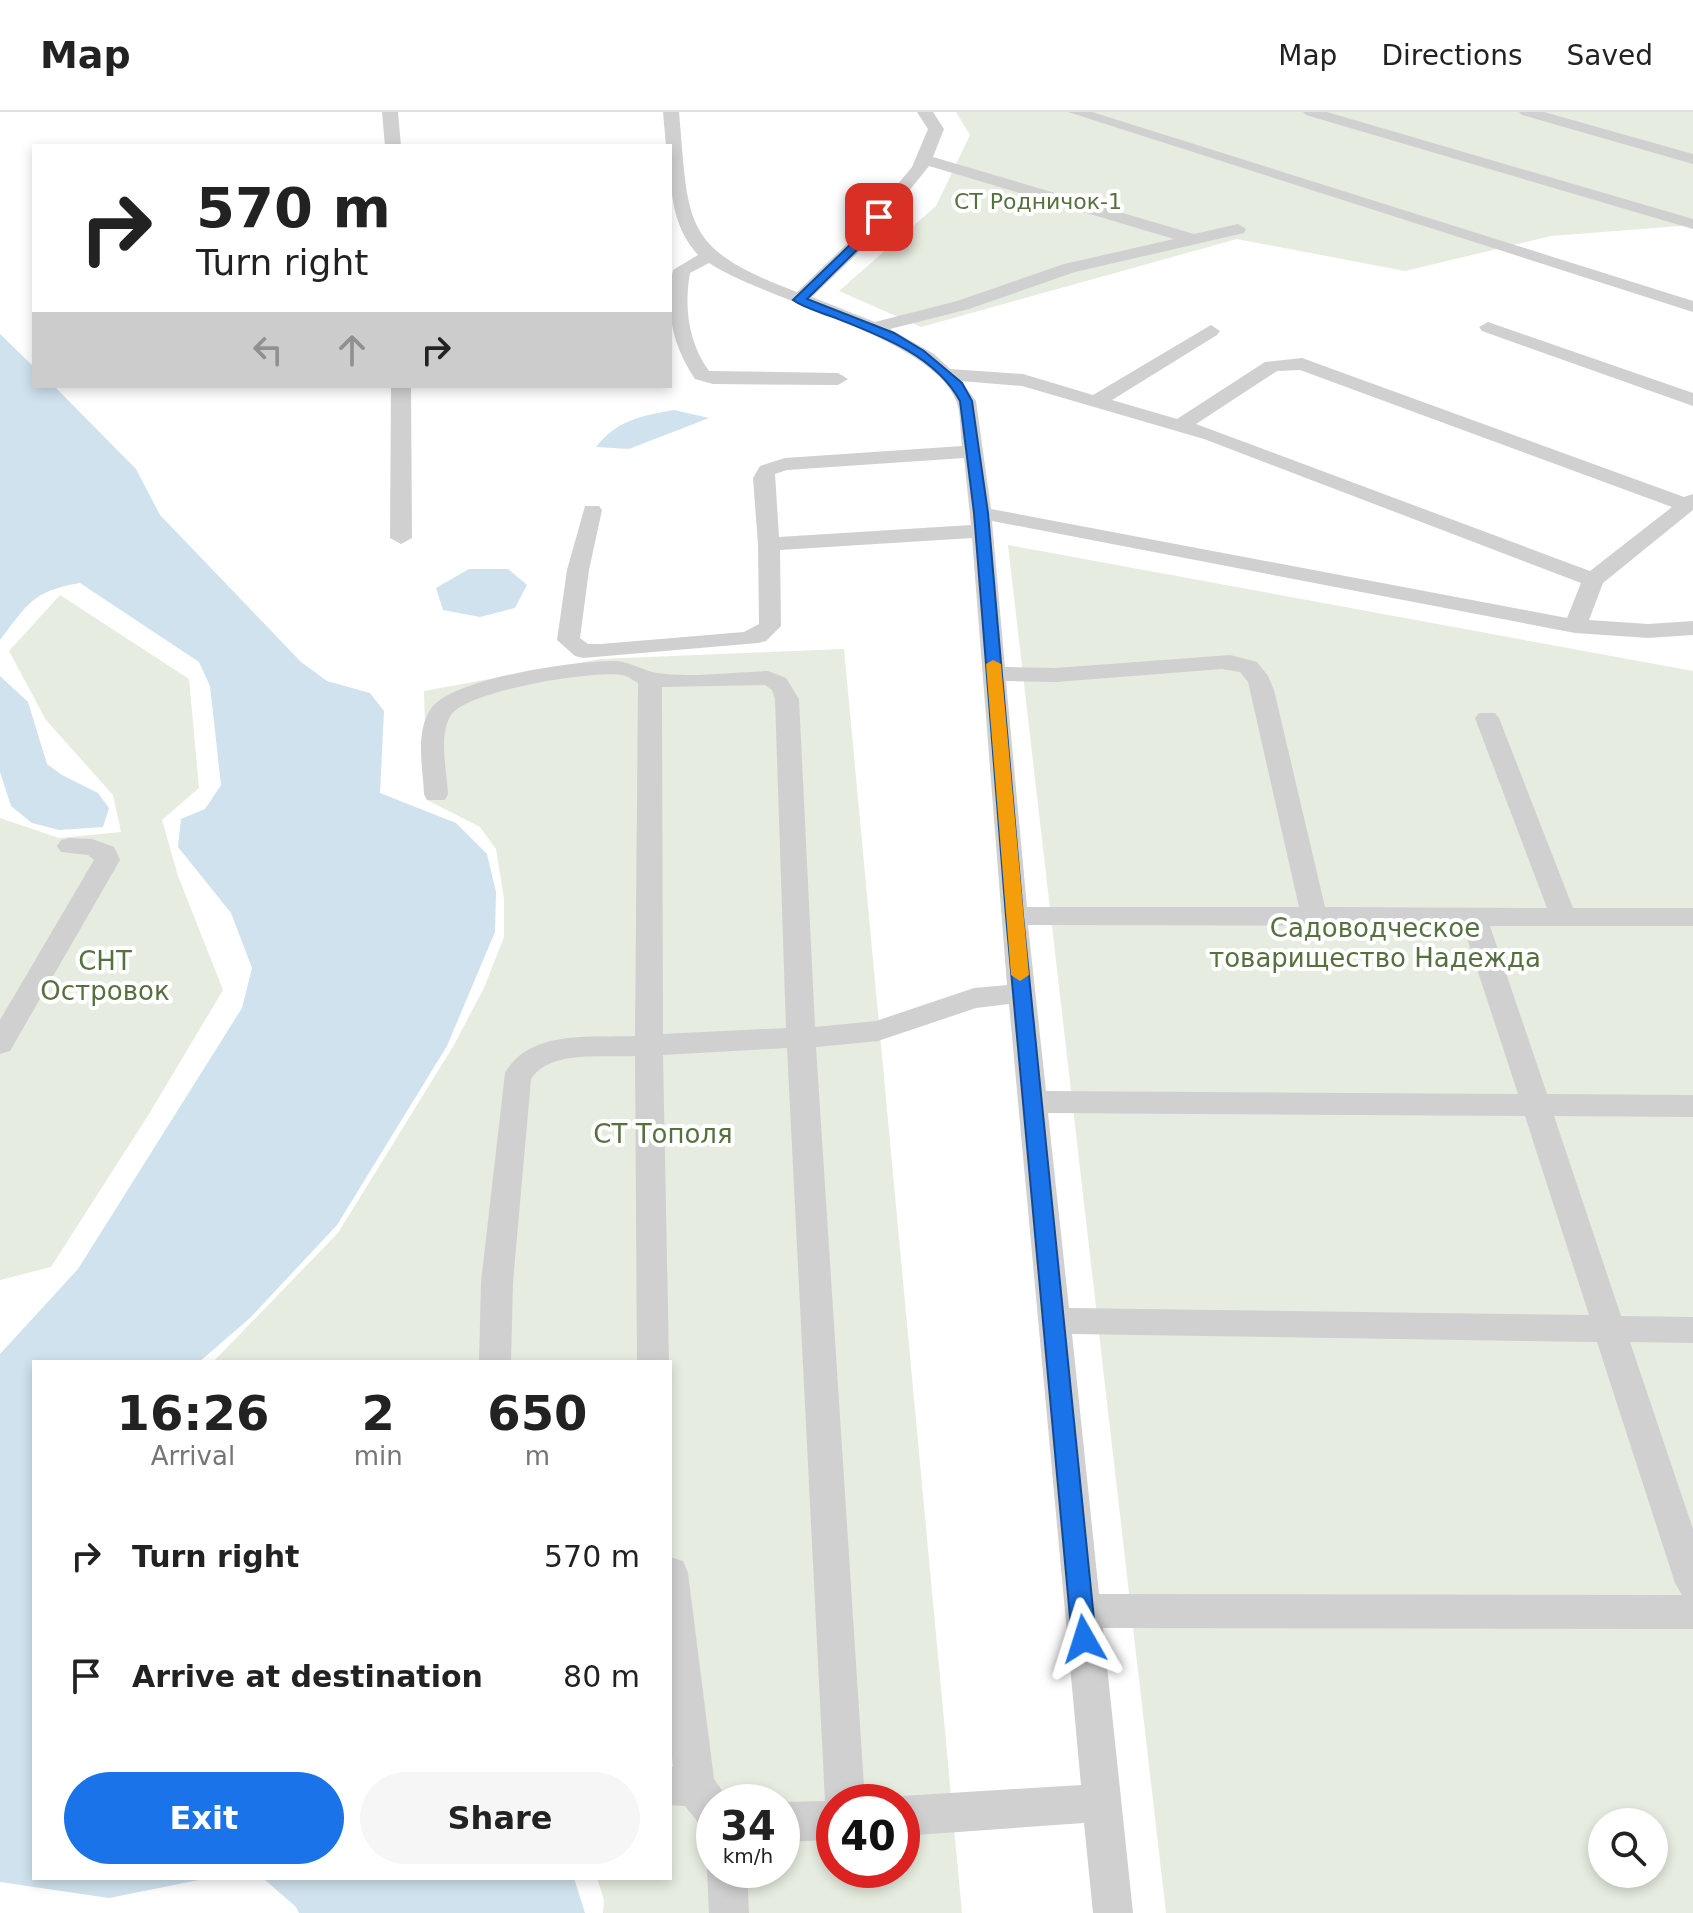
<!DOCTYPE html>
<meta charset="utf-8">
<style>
body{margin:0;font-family:"DejaVu Sans",sans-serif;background:#f6f6f6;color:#222;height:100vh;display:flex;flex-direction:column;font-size:30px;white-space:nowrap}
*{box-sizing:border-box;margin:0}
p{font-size:26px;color:#767676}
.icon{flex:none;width:44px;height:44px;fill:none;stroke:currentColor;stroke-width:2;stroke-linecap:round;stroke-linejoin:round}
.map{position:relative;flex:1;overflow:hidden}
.panel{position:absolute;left:32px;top:1248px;width:640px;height:520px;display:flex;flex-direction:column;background:#fff;border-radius:0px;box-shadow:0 4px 12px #0003}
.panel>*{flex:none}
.top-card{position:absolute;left:32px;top:32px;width:640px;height:244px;border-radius:0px;box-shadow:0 4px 12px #0003;background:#fff;color:#222;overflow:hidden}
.fabs{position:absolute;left:1588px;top:1696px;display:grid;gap:16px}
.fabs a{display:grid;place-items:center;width:80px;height:80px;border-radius:50%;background:#fff;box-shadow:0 4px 12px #0003;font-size:40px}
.speed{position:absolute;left:696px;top:1672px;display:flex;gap:16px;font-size:40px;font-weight:700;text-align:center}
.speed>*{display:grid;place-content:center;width:104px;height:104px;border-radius:50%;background:#fff;box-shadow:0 4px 12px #0003;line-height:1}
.speed small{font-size:20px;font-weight:400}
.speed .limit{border:12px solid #d22;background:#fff;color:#111}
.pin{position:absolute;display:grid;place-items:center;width:68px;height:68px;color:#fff;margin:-34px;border-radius:16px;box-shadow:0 4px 12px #0006}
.me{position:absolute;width:88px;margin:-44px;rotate:354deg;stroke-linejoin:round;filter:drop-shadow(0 0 6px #0008)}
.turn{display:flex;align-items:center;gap:28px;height:168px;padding:0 32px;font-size:36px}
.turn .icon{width:104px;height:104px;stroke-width:2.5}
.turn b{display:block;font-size:56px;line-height:68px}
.lanes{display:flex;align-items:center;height:76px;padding:0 32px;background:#0003;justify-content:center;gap:40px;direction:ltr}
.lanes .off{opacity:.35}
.eta{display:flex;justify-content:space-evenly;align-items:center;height:136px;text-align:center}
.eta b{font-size:48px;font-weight:800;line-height:56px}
.button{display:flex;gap:16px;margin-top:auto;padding:16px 32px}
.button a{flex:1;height:92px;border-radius:48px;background:#1a73e8;color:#fff;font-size:32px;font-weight:800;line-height:92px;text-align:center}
.button a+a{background:#f6f6f6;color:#222}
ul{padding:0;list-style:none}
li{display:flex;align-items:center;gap:24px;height:120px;padding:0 32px}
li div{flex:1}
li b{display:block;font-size:30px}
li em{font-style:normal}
header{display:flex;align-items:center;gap:48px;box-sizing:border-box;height:112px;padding:0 40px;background:#fff;border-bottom:2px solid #e0e0e0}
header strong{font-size:38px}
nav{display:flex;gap:44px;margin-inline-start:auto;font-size:28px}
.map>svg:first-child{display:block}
.green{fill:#e6ecdf;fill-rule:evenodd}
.water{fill:#cfe2ee}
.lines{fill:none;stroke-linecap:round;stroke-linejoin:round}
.minor{fill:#d0d0d0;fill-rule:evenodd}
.route{fill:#1a73e8;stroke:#114b97;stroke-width:2}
.slow{fill:#f59e0b}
.labels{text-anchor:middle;stroke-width:8;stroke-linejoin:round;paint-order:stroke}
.far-park-label{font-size:22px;fill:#56703f;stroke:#fff}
.park-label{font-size:26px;fill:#56703f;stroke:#fff}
</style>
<header>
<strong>Map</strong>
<nav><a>Map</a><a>Directions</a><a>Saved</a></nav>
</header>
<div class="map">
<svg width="1693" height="1801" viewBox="0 0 1693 1801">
<rect width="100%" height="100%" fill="#fff"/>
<path class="green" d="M956 0H1693V113L1551 124 1405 159 1237 127 921 215 839 179 936 94 970 23Z
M1008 433 1693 559V1801H1166ZM1602 1710H1654V1762H1602Z
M60 483 189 567 199 676 162 708 178 764 223 878 149 1002 51 1155 0 1168V706L59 726 121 720 113 683 46 608 9 539Z
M844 537 962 1801H603L604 1788 597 1766H670V1250H213L338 1121 454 933 484 876 504 825V787L496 737 480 715 427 688 424 579 600 547ZM714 1690H782V1758H714ZM834 1690H902V1758H834Z"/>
<path class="water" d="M0 222 34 255V274H54L136 357 160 403 301 550 327 569 370 581 384 599 380 681 456 711 487 742 496 780 495 820 447 934 337 1113 250 1206 199 1250H34V1766H209L109 1786 0 1770V1242L78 1157 242 896 252 856 231 801 178 735 181 707 205 697 221 673 210 574 199 550 80 471C32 479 28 492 0 528Z
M674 298 709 306 629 337 596 335C617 308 641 304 674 298Z
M469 457H508L527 473 515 496 480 505 443 498 436 476Z
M0 564 28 590 47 652 62 663 98 681 109 696 103 715 59 718 32 711 11 694 0 660Z
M246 1766H574L585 1801H299L296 1795 264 1767Z"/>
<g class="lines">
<path class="minor" d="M382 0H398L401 34H385Z
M663 0H679C689 114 682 137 797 180L853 126 912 55 928 17 917 0H933L944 17 933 45 1194 122 1238 112 1246 117 1244 121 1075 160 969 197 890 217 934 242 950 257 1023 262 1093 283 1211 213 1220 219 1217 223 1112 288 1177 307 1265 250 1302 246 1684 385 1693 382V398L1603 471 1589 508 1648 512 1693 509V523L1648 526 1575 521 992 409 1005 555 1056 556 1230 543 1257 550 1268 564 1274 578 1325 795 1547 796 1475 606 1479 601H1495L1499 606 1573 796H1693V814H1490L1547 982 1693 983V1005L1554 1004 1621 1204 1693 1205V1231L1630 1230 1693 1417V1517L1103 1516 1133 1801H1093L1084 1711 902 1724V1690H888L902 1684 1081 1673 1009 892 976 896 878 929 816 935 865 1690H834V1728L782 1730V1690L825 1689 787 936 663 943 669 1250H637L635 944C604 946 550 937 531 967L513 1170 511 1250H479L481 1170 505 961C530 917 592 926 635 924L638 571C633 568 628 564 622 563 593 558 466 579 451 603 438 623 447 660 448 682L445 688H427L424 682C423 655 415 622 430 598 449 566 580 548 616 549 631 550 644 559 657 561 691 566 734 560 768 559L786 566 799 587 815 915 876 909 974 876 1007 873 972 426 780 438 781 514 766 529 758 531 583 546 575 544 557 528 567 458 585 394H599L602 398 589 458 580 526 588 532H601L744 520 759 512 758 432 753 366 760 354 785 346 962 334C960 320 961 304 957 291 937 227 764 188 709 151L690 161C684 195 688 230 709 259L838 261 848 267 838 273 713 272 695 267C672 233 665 198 673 158L698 143C670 112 670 73 670 34H666ZM929 54 1174 127 1064 152 957 189 875 210 812 185 865 134ZM1300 258 1672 395 1590 459 1196 312 1277 259ZM961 269 1022 274 1204 327 1581 471 1567 506 991 397 976 289ZM964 346 971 413 779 425 775 362 787 358ZM1222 557 1240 560 1248 570 1299 795H1027L1006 569 1056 570ZM765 573 772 578 775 587 786 916 663 922 662 575ZM1028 813 1463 814 1518 982 1046 979ZM1048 1001 1525 1004 1589 1203 1069 1196ZM1072 1222 1597 1230 1675 1471 1682 1483 1099 1482Z
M1068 0H1092L1693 189V200Z
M1303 0H1327L1693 107V117L1306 3Z
M1519 0H1544L1693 42V52L1522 3Z
M1488 210 1693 281V294L1482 219 1479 215Z
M391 274H411L412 426 401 432 390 426Z
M70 726 92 727 114 735 120 748 10 939 0 942V908L94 748 88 743 61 740 57 734 61 728Z
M670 1445 683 1449 688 1461 714 1667 730 1690H714V1718L700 1713 685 1694 670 1693V1655H673L670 1625Z
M714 1743V1758H747L749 1801H709L707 1758Z"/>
</g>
<path class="route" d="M875 103 884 105 863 132 807 187 894 221 924 239 962 271 972 289 988 401 1023 804 1096 1527 1092 1535 1084 1538 1075 1535 1072 1527 1006 804 974 401 960 289C935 243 879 223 833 205 820 200 804 196 793 188L855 128Z"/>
<path class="slow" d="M993 548 1001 552 1029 863 1020 869 1011 863 986 552Z"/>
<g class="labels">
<g class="far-park-label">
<text x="1038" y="97">СТ Родничок-1</text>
</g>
<g class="park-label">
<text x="1375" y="825">Садоводческое<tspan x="1375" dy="30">товарищество Надежда</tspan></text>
<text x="105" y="858">СНТ<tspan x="105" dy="30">Островок</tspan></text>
<text x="663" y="1031">СТ Тополя</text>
</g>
</g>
</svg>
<div class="fabs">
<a><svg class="icon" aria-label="search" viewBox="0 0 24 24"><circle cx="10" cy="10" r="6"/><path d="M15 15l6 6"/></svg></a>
</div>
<div class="speed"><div>34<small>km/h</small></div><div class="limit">40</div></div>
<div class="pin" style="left:879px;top:105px;background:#d93025"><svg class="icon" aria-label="arrive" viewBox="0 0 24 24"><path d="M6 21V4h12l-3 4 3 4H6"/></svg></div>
<svg class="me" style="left:1084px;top:1527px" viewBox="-20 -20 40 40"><path d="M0-17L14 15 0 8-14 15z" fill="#1a73e8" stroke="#fff" stroke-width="4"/></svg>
<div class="top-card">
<div class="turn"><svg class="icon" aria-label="right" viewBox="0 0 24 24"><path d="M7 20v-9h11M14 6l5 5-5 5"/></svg><div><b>570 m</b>Turn right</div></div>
<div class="lanes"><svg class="icon off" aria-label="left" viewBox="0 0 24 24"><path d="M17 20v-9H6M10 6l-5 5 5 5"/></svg><svg class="icon off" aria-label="ahead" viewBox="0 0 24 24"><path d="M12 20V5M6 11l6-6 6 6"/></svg><svg class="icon" aria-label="right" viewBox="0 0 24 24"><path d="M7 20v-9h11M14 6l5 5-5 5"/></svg></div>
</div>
<section class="panel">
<div class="eta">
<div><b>16:26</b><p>Arrival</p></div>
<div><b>2</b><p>min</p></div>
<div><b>650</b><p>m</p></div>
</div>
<ul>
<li><svg class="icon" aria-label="right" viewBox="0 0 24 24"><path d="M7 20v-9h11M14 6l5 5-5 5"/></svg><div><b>Turn right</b></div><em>570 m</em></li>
<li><svg class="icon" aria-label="arrive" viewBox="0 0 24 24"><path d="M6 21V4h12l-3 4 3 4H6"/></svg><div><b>Arrive at destination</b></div><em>80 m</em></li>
</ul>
<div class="button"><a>Exit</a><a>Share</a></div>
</section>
</div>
